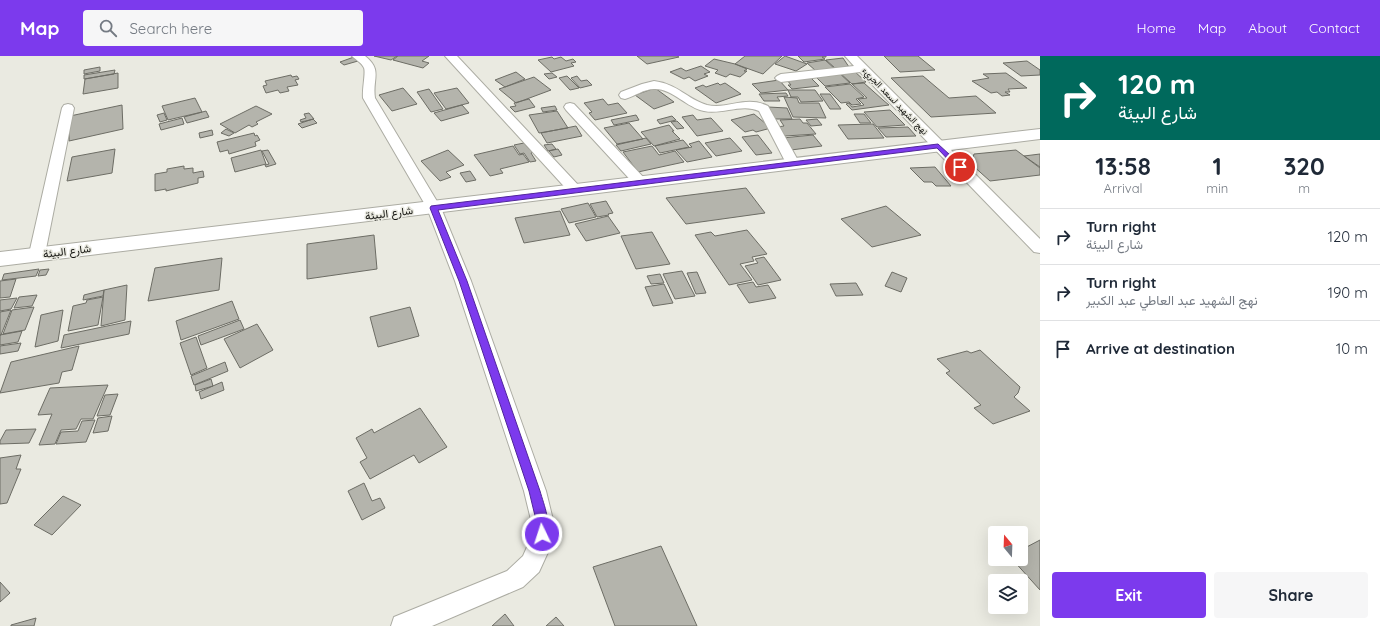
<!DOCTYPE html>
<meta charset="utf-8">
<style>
body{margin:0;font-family:Quicksand,Vazirmatn,sans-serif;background:#f6f6f7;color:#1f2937;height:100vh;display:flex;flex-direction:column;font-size:15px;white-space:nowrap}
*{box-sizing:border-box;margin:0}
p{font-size:13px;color:#747a83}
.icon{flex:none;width:22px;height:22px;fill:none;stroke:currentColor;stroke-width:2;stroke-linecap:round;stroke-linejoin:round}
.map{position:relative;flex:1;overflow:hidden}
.drawer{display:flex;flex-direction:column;background:#fff;width:340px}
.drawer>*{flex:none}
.top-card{background:#00695c;color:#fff;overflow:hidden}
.needle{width:26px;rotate:341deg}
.fabs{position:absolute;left:988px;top:470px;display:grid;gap:8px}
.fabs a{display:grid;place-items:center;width:40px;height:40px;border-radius:4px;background:#fff;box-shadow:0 4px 16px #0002;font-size:20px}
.pin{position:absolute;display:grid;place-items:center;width:34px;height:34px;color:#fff;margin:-17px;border:2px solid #fff;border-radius:50%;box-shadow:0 1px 4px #0007}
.me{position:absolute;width:44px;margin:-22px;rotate:356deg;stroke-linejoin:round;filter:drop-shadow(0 0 3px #0008)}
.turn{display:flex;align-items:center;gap:14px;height:84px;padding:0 12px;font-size:18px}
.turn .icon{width:52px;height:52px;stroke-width:2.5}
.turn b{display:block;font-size:28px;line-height:34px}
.eta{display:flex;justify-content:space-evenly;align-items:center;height:68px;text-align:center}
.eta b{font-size:24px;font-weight:700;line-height:28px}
.button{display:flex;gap:8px;margin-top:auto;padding:8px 12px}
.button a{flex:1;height:46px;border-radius:4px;background:#7c3aed;color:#fff;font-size:16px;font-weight:700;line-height:46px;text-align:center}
.button a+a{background:#f6f6f7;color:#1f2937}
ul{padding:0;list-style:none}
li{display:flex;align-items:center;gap:12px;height:56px;padding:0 12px;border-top:1px solid #e0e1e3}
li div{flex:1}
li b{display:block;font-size:15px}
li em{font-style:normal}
header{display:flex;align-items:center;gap:24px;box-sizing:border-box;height:56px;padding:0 20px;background:#7c3aed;color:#fff}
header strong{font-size:19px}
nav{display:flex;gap:22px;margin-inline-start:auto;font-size:14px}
.search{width:280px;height:36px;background:#f6f6f7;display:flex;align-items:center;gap:10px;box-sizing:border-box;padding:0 14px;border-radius:4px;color:#747a83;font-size:15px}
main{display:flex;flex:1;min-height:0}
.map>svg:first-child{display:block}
.building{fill:#b4b4ac;stroke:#6d6d65}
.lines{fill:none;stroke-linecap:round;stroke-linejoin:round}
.minor-casing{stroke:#acaca3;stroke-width:2}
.tertiary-casing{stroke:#acaca3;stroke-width:2}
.minor{fill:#fff;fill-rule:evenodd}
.tertiary{fill:#fff;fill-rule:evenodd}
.route{fill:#7c3aed;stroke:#51269a}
.labels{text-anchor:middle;stroke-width:3;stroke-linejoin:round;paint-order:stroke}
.far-street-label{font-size:9px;fill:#12120f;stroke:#eaeae1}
.street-label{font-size:11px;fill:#12120f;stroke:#eaeae1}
</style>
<header>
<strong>Map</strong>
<div class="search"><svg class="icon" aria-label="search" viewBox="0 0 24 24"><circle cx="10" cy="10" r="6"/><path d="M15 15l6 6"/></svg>Search here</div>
<nav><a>Home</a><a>Map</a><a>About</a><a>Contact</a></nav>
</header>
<main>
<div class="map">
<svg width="1040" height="570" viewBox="0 0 1040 570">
<rect width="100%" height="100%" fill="#eaeae1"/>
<path class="building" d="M374 0H397L391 4Z
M398 0H429L422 5 429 7 423 12 393 4Z
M637 0H677L679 1 647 8Z
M745 0H782L763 18 735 8Z
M785 0 807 8 796 15 775 8Z
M798 0H826V1H822L825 3 804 6Z
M884 0H918L935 14 900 16Z
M354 1 358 5 344 9 340 6Z
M552 1 554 3 561 1 566 5 573 3 576 6 571 7 574 10 551 16 538 4Z
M843 2 849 11 835 12 826 4Z
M714 3 735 8 747 13 744 15H747L740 21 730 18 726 21 715 17 718 14 705 10Z
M825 4 835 13 816 15 807 7Z
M1027 5 1040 14V19L1021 20 1003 7Z
M701 10 710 16 704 18 708 20 695 25 689 21 684 23 670 16 681 12 686 15Z
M100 11V15L84 18V14Z
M115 14 114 18 84 23V19Z
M853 14 866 26 852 28 839 16Z
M516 16 525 23 505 31 495 24Z
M838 16 850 27 825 30 815 20Z
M118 17V32L83 38 85 23Z
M552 17 557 21 549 23 544 18Z
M1006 17 1027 32 1008 33 1010 36H1005L1010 39 1002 40 997 36 991 37 972 25 989 22 983 18Z
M291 19 292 21 297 20 299 23 295 24 298 29 287 31 289 35 280 37 278 34 266 37 263 30 267 29 265 25Z
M567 20 579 32 570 34 559 22Z
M577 20 581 25 587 24 592 29 580 32 571 22Z
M923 20 949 42 976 40 996 57 931 61 891 22Z
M534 21 551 34 516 47 499 33Z
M810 21 819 30 792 33 788 29H791L787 24Z
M779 24 788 34 761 37 752 28Z
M718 27 720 29 725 27 741 38 716 47 695 32 703 29 706 31Z
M864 27 883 44 889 49 852 54 846 48 849 47 852 51 864 49 858 43 867 42 852 28Z
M850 28 864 41 856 43 861 48 852 49 849 46 841 47 825 31Z
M403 32 417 48 392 55 379 39Z
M457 32 469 47 446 53 434 37Z
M655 32 674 46 654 53 635 39Z
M429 33 443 53 431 56 417 36Z
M788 34H815L823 45 801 46 798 41H791Z
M786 37 788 40 777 41 780 45H764L759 38Z
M820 38H830L841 53H830Z
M784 41 797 42 799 47H819L826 62 793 61Z
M195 42 202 56 168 64 162 50Z
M529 43 535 51 515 56 510 51 516 50 514 47Z
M603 43 608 49 618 47 627 57 595 64 589 57 592 56 584 47Z
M122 49 123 73 69 85 70 60Z
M462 49 469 57 441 65 434 57Z
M256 50 272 58 256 66 258 68 252 71 249 69 235 77 220 68Z
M555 50 557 54 543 56 541 52Z
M768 51 787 52 792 63H773Z
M890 54 905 69 877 71 864 56Z
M206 55 209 61 187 67 184 61Z
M557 55 568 72 539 77 529 59Z
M164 57 167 64 160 66 157 59Z
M309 57 314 63 301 66 300 64 306 62 304 58Z
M754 58 771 72 756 76 753 74 745 76 731 64Z
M854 58H864L871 67H860Z
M636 59 639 64 614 69 611 64Z
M693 59 697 64 711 62 723 75 697 80 682 61Z
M672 60 676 64 660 68 657 64Z
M182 62 184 68 161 74 159 68Z
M313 63 317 67 302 72 298 68Z
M800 63 803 67H807L816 78 785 80 777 71 784 70 780 64Z
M817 63 822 69 811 70 806 64Z
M677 65 684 72 677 73 671 66Z
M629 67 643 83 617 88 604 72Z
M873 68 884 82 848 83 838 69Z
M669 69 674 75H672L680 83 654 90 641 76Z
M576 70 582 80 547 87 541 77Z
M908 71 916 80 886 81 878 72Z
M226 73 234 77 229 80 221 77Z
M212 74 213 79 200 82 199 77Z
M254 77 255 80 257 79 260 84 255 86 256 90 229 98 228 94 220 96 217 86Z
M758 79 772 97 756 99 742 81Z
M813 79 822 90 791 94 782 82Z
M646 82 651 88 621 95 616 89Z
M730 82 742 95 716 100 705 87Z
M683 84 689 91 660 97 655 90Z
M699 85 712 101 687 106 676 94 692 91 689 88Z
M524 87 529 93 532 92 534 96 531 97 536 105 530 106 524 97 520 98 514 89Z
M552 88 556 93 548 95 544 89Z
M513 90 519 99 523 98 529 106 500 113 503 117 490 120 474 99Z
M652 90 659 99 675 95 684 106 638 116 623 96Z
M115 93 112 117 67 125 72 101Z
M558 93 562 99 554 101 549 95Z
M261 94 266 108 235 116 231 102Z
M268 94 276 108 266 111 265 109 269 108 262 95Z
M448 94 464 109 446 116 451 121 440 125 421 105Z
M1016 94 1040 112V119L990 125 971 108 974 98Z
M1040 98V111L1024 100Z
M184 110V113L193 112V117L203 115 204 121 198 122V127L166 135V133L155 135V118L167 116V113Z
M935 111 951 130H936L932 126H924L910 112Z
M470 115 476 124 466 126 460 117Z
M746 132 765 157 686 168 666 142Z
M606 145 613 157 608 158 609 159 597 161 590 148Z
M588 147 596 161 569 167 561 153Z
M886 150 921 179 872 191 841 163Z
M560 155 570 179 524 187 515 162Z
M608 160 620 177 586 185 575 168Z
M747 174 767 198 752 201 754 205 740 208 752 224 729 229 695 179 711 176 715 180Z
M652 176 670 208 636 213 621 180Z
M374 179 377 213 307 223V188Z
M764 201 781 224 758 229 745 210 758 207 755 203Z
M222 202 219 234 148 245 155 212Z
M39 213 36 220 2 224 4 218Z
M49 213 46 219 38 220 40 214Z
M682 215 695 240 675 243 663 218Z
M697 216 706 237 696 238 687 217Z
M892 216 907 222 901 236 885 230Z
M660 218 664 227 651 228 647 220Z
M16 223 10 241 0 242V225Z
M753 226 756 231 768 229 776 242 749 247 737 229Z
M856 227 863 239 836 240 830 228Z
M664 228 673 247 653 250 645 231Z
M127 229 125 264 101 270 104 234Z
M104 234 103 240 83 244 84 239Z
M37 239 32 250 14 252 19 241Z
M103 241 98 269 68 275 73 250 86 247 87 244Z
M17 242 11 253 0 255V244Z
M232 245 239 263 181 284 176 265Z
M34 251 25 274 3 278 12 254Z
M410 251 419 280 378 291 370 261Z
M11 254 1 279H0V256Z
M63 254 58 285 35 291 41 259Z
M240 264 244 273 201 289 198 280Z
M131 265 129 278 61 292 64 279Z
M257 268 273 294 240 312 224 283Z
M22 275 18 286 0 289V279Z
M196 281 207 312 191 319 180 287Z
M21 287 18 295 0 298V290Z
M79 290 72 314 62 316 59 327 0 337 11 306Z
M980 294 1020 331 1018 337 1014 341 1030 355 993 368 974 352 981 349 946 317 950 315 937 303 967 295 971 297Z
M225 306 228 315 194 329 191 320Z
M211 323 213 330 196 335 195 329Z
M222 326 224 334 201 343 199 336Z
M108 329 93 363H81L76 373 61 374 55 388 39 389 52 358 38 359 50 332Z
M118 338 110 359 97 360 105 339Z
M420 352 447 391 419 407 414 399 370 423 360 406 367 402 356 382 372 373 374 377Z
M112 360 108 375 93 377 98 362Z
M95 364 86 386 56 388 61 376 78 375 82 365Z
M36 373 29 387 0 388V385L6 374Z
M21 399 16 413H21L7 447 0 448V402Z
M364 427 372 445 380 442 385 452 362 464 348 435Z
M63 440 81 449 52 479 34 469Z
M1040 484V534L1012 503H1021V494Z
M661 490 697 570H615L593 511Z
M0 526 10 537 0 546Z
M505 558 514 570H492Z
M556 561 564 570H546Z
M36 562 34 570H11V569Z"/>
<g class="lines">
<g class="minor-casing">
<path id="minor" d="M352 0H365C383 14 372 23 375 42L441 152 471 225 546 435 553 464V478L549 494 539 516 523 531 432 570H391L394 561 507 515 523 500 527 491 531 478V464L524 435 455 225 427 152 363 42C362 34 366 16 364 12 362 7 356 4 352 0Z
M445 0H457L581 132 583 135 581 138 576 139 571 138Z
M845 0H857L1040 183V197L1034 196 860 16 781 26 777 24 775 22 777 20 781 18 854 10Z
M654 25C678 28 687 43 707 49 728 54 745 39 768 50L800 108 798 111 793 112 788 111 759 55C742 47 722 59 704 55 687 52 672 32 654 33 644 33 635 40 625 43L621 42 619 39 621 36 642 28Z
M570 47 574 48 646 124 648 127 646 130 641 131 636 130 566 54 564 51 566 48Z
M68 48 72 49 74 52 45 198 43 202 37 203 31 202 29 198 62 52 64 49Z"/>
</g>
<g class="tertiary-casing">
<path id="tertiary" d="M1040 73V83L0 210V196Z"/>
</g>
<use href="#minor" class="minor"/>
<use href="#tertiary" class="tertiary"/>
</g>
<path class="route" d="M938 88 962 110V113H957L937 92 438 154 467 225 540 435C544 449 552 468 546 482L542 483 538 482 536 478V464L529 435 459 225 430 152 431 150Z"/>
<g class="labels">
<g class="far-street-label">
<text transform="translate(895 45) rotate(46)" y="3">نهج الشهيد لسعد الجريء</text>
</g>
<g class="street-label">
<text transform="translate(389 157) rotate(-7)" y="4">شارع البيئة</text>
<text transform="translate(67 195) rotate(-7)" y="4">شارع البيئة</text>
</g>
</g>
</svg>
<div class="fabs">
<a><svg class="needle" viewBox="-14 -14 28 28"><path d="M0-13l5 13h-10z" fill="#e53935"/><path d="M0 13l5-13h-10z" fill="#747a83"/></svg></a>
<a><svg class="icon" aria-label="layers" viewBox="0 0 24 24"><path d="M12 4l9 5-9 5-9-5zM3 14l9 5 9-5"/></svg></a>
</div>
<div class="pin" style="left:960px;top:111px;background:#d93025"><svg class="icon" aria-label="arrive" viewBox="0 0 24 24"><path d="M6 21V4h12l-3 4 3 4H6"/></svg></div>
<svg class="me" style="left:542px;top:478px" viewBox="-20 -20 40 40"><circle r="17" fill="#7c3aed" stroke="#fff" stroke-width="3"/><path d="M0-11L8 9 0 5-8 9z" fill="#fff"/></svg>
</div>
<section class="drawer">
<div class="top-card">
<div class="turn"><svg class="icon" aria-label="right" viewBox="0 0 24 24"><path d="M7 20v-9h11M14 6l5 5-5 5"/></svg><div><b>120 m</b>شارع البيئة</div></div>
</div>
<div class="eta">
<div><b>13:58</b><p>Arrival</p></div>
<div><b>1</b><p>min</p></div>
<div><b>320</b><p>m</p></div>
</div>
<ul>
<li><svg class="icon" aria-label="right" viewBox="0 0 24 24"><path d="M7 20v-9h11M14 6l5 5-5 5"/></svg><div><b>Turn right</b><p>شارع البيئة</p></div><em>120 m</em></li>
<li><svg class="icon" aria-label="right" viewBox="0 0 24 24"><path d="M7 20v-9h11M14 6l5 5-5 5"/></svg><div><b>Turn right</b><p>نهج الشهيد عبد العاطي عبد الكبير</p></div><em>190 m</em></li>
<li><svg class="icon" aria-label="arrive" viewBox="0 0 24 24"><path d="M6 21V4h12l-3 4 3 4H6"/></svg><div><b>Arrive at destination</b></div><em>10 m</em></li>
</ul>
<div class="button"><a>Exit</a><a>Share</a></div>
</section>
</main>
